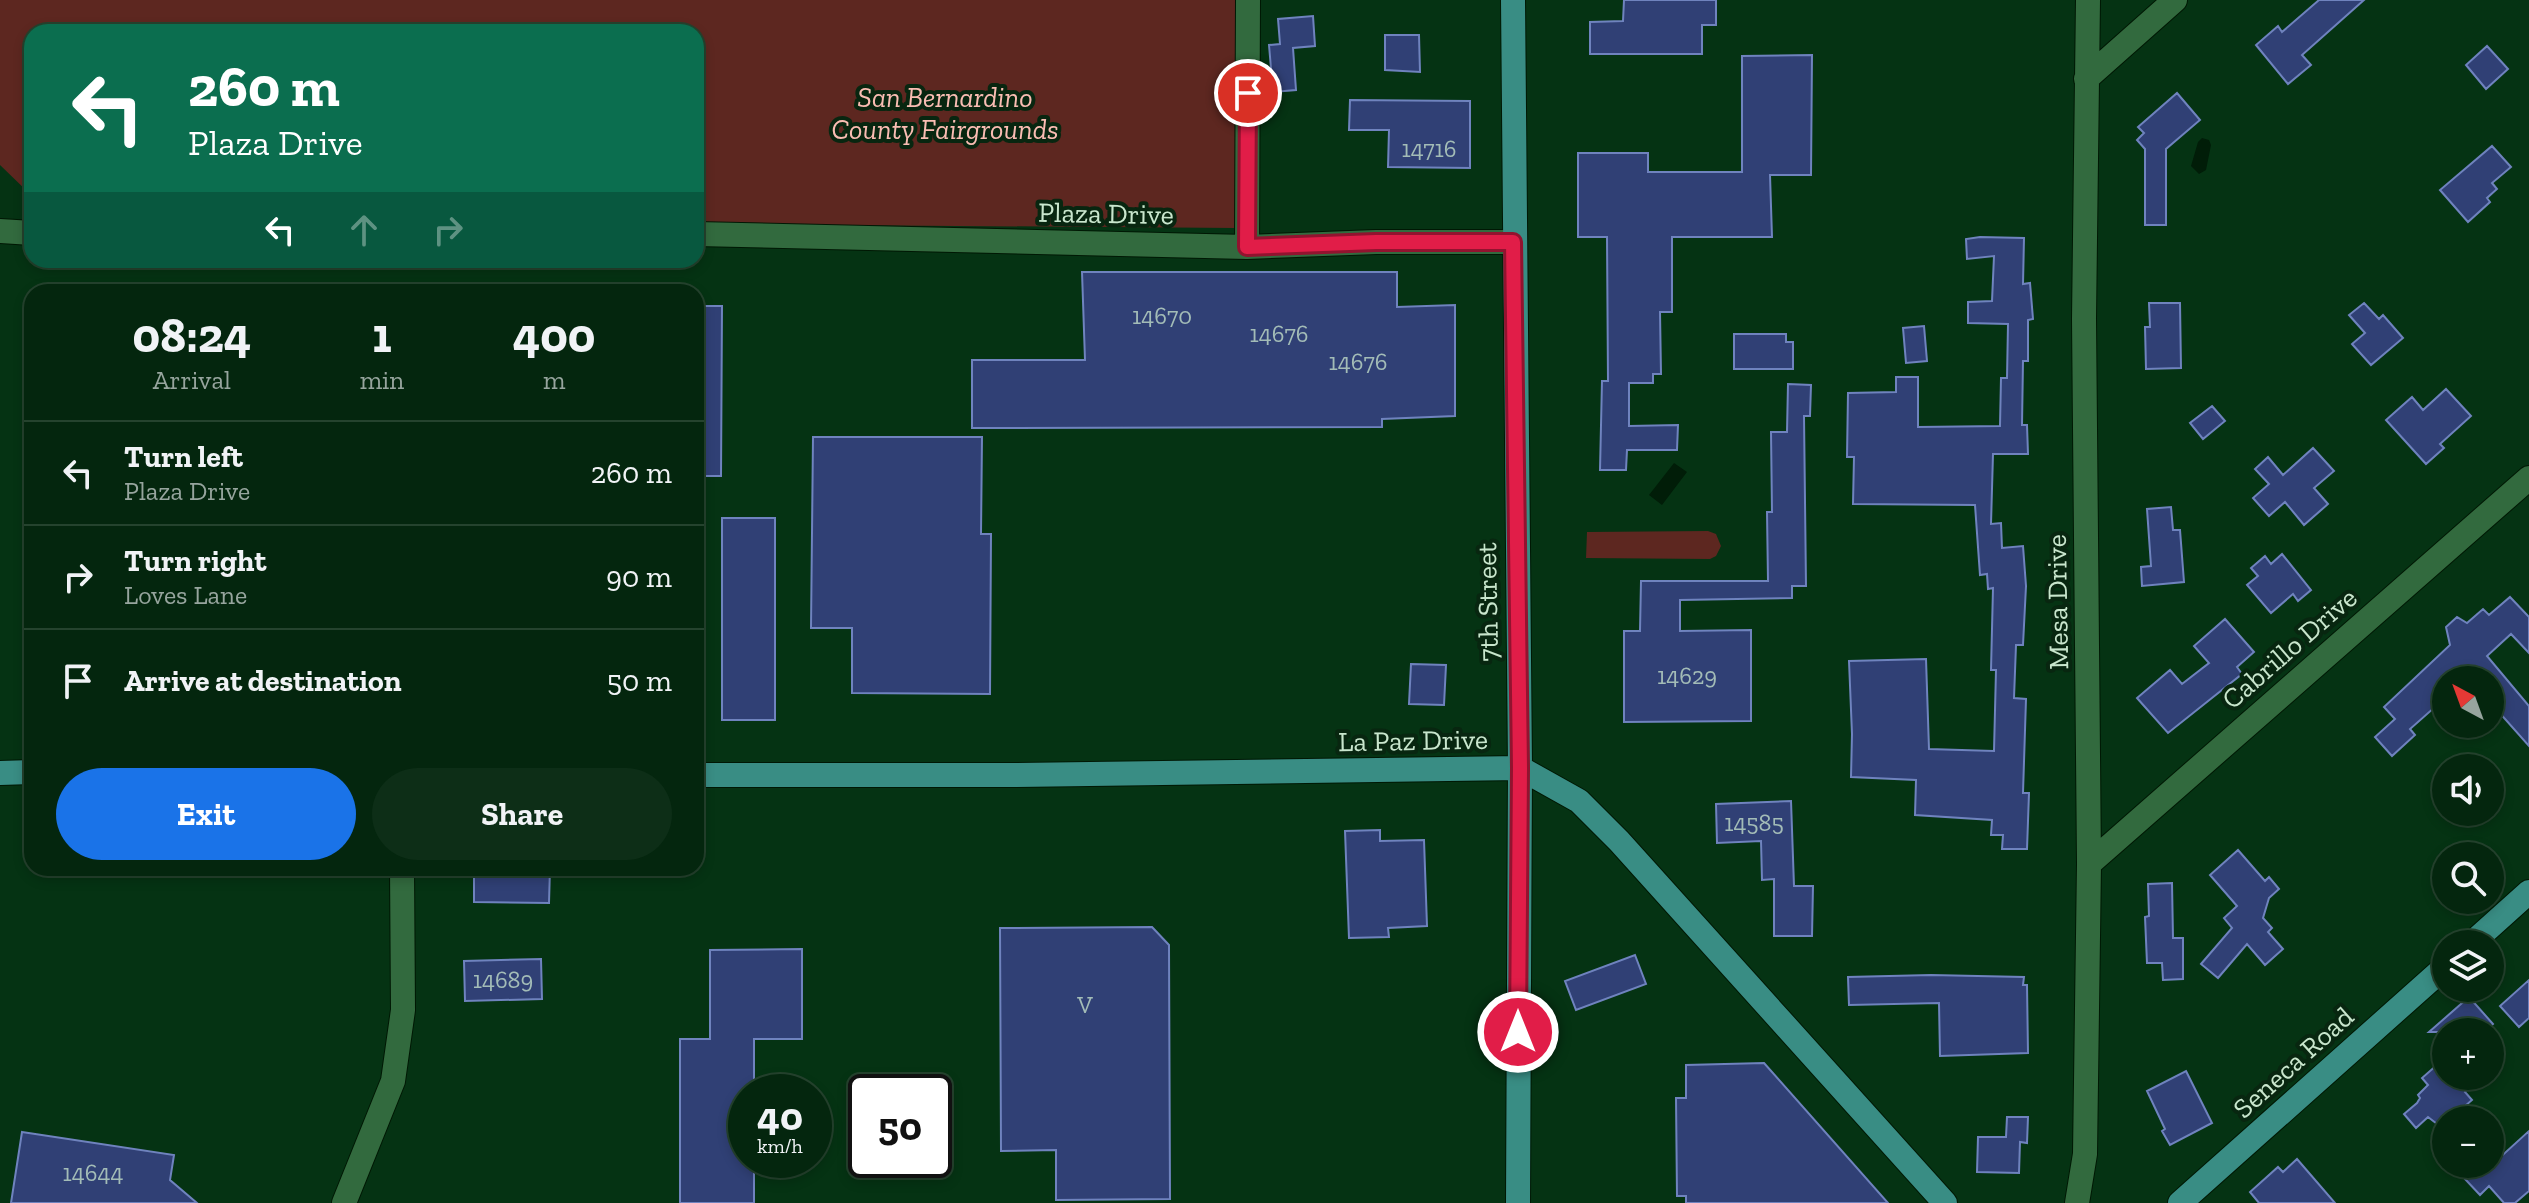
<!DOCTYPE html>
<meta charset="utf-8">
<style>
body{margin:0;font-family:"Zilla Slab",serif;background:#0d2e17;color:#f1f3f6;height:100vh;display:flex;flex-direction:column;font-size:30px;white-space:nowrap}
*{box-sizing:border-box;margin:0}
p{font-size:26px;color:#97a59e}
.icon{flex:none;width:44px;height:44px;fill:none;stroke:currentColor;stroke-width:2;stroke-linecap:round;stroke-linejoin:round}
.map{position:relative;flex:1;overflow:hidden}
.panel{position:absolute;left:24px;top:284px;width:680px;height:592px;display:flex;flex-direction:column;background:#04260e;border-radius:24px;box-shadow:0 4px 12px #0003,0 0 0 2px #25432e}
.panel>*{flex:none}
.guide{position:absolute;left:24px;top:24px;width:680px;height:244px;border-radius:24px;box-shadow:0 4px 12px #0003,0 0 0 2px #25432e;background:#0b6e4f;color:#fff;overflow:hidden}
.needle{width:52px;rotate:319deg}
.fabs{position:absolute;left:2432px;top:666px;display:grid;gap:16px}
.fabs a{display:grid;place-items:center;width:72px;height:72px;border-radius:50%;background:#04260e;box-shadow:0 4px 12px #0003,0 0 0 2px #25432e;font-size:40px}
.speed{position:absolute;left:728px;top:1074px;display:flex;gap:16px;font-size:40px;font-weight:700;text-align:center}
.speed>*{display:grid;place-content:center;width:104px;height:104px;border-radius:50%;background:#04260e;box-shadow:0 4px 12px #0003,0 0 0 2px #25432e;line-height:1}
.speed small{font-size:20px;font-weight:400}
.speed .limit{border:4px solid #111;border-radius:12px;background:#fff;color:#111}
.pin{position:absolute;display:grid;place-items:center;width:68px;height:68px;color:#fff;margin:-34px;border:4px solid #fff;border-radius:50%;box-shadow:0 2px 8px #0007}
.me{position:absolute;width:88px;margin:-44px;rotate:0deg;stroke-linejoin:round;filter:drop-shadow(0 0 6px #0008)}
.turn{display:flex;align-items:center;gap:28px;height:168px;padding:0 32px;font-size:36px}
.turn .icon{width:104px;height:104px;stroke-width:2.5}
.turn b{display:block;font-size:56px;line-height:68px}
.lanes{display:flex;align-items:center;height:76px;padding:0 32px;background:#0003;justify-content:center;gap:40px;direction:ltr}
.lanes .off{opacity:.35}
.eta{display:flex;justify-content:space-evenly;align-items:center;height:136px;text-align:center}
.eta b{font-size:48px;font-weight:800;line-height:56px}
.primary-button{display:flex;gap:16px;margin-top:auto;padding:16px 32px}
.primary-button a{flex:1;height:92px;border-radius:48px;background:#1a73e8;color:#fff;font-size:32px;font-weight:800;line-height:92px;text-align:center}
.primary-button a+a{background:#0d2e17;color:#f1f3f6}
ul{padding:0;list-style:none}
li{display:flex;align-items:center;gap:24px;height:104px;padding:0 32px;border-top:2px solid #25432e}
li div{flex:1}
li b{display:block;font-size:30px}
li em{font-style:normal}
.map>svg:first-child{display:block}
.green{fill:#5d2720}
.water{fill:#011d08}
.building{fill:#304075;stroke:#6f83be;stroke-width:2}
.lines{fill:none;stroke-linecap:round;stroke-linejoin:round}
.minor-casing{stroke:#001804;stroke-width:26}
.major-casing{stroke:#001804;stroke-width:26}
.minor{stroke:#326a3e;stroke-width:24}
.major{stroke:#398d84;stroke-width:24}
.route-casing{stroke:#92132f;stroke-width:20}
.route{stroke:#e11d48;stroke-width:14}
.labels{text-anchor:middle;stroke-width:8;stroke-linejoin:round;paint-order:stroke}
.number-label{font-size:24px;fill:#a3bcb7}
.park-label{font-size:28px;font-style:italic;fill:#fabdb3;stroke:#082610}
.street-label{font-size:28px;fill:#c9e6cd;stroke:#082610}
</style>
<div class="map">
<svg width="2529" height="1203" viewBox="0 0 2529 1203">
<rect width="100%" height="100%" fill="#053313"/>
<path class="green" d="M0 0H1235V228L696 224V32H32V196L0 165Z
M1708 531 1716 534 1721 546 1716 556 1710 559 1586 558 1587 532Z"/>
<path class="water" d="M2202 138 2209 140 2211 145 2206 170 2199 174 2191 166 2198 142Z
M1674 463 1687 472 1662 505 1649 495Z"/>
<path class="building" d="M1624 0H1716V25H1702V54H1590V22L1623 21Z
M2319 0H2364L2302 55 2311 65 2288 84 2256 45 2278 26 2282 32Z
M1313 16 1315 46 1293 48 1296 90 1273 92 1269 45 1280 44 1278 19Z
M1385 35H1419L1420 72 1385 70Z
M2487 46 2508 69 2486 89 2466 65Z
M1812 55 1811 175H1770L1772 237H1672V312H1660L1661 374H1653V383H1629V426L1678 425 1677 450H1627L1626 470H1600L1602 381H1608L1607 237H1578V153H1648V172H1742V56Z
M2177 93 2200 120 2166 149V225H2145V149L2137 140 2144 133 2138 127Z
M1350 100 1470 101V168L1388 167 1389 130H1349Z
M2492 146 2511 167 2492 183 2497 189 2487 198 2490 202 2468 222 2440 190Z
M1980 237 2024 238 2023 284 2030 283 2033 319 2028 320V361H2023L2022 425H2027L2028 454H1993L1991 524 2001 523 2002 548 2023 546 2026 586 2023 645H2016L2014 698 2026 699 2023 793H2029L2027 849H2002L2003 835H1991L1992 820 1915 815 1916 780 1851 777 1852 734 1849 661 1926 659 1929 749 1994 751 1996 670H1991L1993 588 1988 589 1987 574 1980 575 1975 505 1853 504 1854 457H1847L1848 393 1896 392V377H1918V427L2000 426 2001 378H2007L2008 324 1968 323V302L1992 301 1994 256 1967 259 1966 239Z
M1082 272H1397V307L1455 305V416L1382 419V427L972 428V360H1085Z
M2149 303H2180L2181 368 2146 369 2145 327H2150Z
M2364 303 2379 319 2383 315 2403 338 2371 365 2352 344 2365 333 2349 315Z
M696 306H722L721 476H696Z
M1924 326 1927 361 1906 363 1903 328Z
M1734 334H1786V342H1793V369H1734Z
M1788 384 1811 385 1810 416H1804L1806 586H1792V598L1680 600V631L1751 630V721L1624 722V631H1640L1641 581H1768L1767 512H1772L1771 432H1787Z
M2446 389 2471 416 2440 444 2444 448 2426 464 2386 420 2412 397 2423 410Z
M2212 406 2225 421 2203 439 2190 423Z
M813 437H982L981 534H991L990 694 852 693V628H811Z
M2313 448 2334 471 2314 488 2328 504 2304 525 2285 502 2269 516 2253 498 2269 484 2255 469 2268 457 2283 475Z
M2171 507 2173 530H2180L2184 582 2142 586 2141 567 2151 566 2147 509Z
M722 518H775V720H722Z
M2282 554 2311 590 2298 601 2293 594 2271 613 2247 585 2258 576 2251 568 2265 556 2271 564Z
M2510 597 2529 617V653L2511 634 2487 656 2529 706V746L2490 702V680H2446V716L2436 706 2410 729 2415 735 2392 756 2375 737 2395 719 2384 707 2450 645 2446 627 2457 617 2467 623 2483 609 2489 615Z
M2225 619 2254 652 2237 667 2242 674 2168 733 2137 698 2170 670 2182 684 2209 663 2194 646Z
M1411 664 1446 665 1444 705 1409 704Z
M1791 801 1794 886H1813L1812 936H1774V879L1762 880 1761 841 1717 843 1716 804Z
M1380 830V841L1424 840 1427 926 1388 928 1389 937 1349 938 1345 831Z
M2238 850 2265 881 2269 877 2279 889 2269 898 2263 918 2272 928 2268 932 2283 949 2265 965 2247 944 2218 978 2201 964 2232 928 2224 918 2237 906 2210 875Z
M474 868H550L549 903 474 902Z
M2172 883 2173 938H2183V979L2163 980 2162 963H2147L2145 917 2149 916 2148 884Z
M1152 927 1169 945 1170 1199 1056 1200V1150L1001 1151 1000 928Z
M802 949V1039H754V1092H746V1160H754V1203H680V1039H710V950Z
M1635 955 1646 984 1576 1010 1565 981Z
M541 959 542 999 465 1001 464 961Z
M1931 975 2024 977 2023 985H2027L2028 1053 1940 1056 1939 1003 1849 1005 1848 977Z
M2529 980V1018L2519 1027 2500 1006Z
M2469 997 2493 1024 2485 1032H2429Z
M2446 1057V1076H2458L2469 1088 2465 1092 2472 1100 2441 1127 2428 1117 2416 1128 2404 1114 2417 1103 2420 1098 2418 1095 2428 1085 2422 1078Z
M1764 1063 1888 1203H1686V1196H1677L1676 1098H1686V1065Z
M2186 1071 2212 1123 2170 1145 2162 1131 2165 1129 2147 1091Z
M2007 1117H2028L2027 1143 2020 1142 2019 1173 1977 1172 1978 1137H2006Z
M2529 1131V1191L2515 1203H2504L2489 1186 2480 1195 2465 1179 2479 1166 2484 1172Z
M22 1132 174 1155 170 1180 197 1203H11Z
M2297 1159 2335 1203H2259L2250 1192 2278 1167 2283 1172Z"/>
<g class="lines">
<g class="minor-casing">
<path id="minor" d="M2086 79 2175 0
M0 231 32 233
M696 234 1247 247 1376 242H1513
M1247 247 1248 0
M2089 864 2529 478
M344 1203 393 1081 403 1010 402 868
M2077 1203 2085 1154 2089 864 2084 319 2088 0"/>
</g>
<g class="major-casing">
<path id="major" d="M1513 0 1520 768 1518 1203
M0 773 32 772
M696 775H1017L1520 768 1579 801 1619 841 1945 1203
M2471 944 2529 892
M2180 1203 2446 966"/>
</g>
<use href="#minor" class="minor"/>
<use href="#major" class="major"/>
</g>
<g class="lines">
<g class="route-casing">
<path id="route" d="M1248 93 1247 247 1376 242H1513L1520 768 1518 1032"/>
</g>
<use href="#route" class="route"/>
</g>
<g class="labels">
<g class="number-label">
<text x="1429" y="157">14716</text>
<text x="1162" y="324">14670</text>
<text x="1279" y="342">14676</text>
<text x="1358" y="370">14676</text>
<text x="1687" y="684">14629</text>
<text x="1754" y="831">14585</text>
<text x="503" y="988">14689</text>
<text x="1085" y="1013">V</text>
<text x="93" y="1181">14644</text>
</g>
<g class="park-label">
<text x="945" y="107">San Bernardino<tspan x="945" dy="32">County Fairgrounds</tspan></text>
</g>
<g class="street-label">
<text transform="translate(1106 213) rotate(1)" y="10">Plaza Drive</text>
<text transform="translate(1487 602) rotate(-91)" y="10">7th Street</text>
<text transform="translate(2057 602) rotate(-91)" y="10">Mesa Drive</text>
<text transform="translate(2289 648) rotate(-41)" y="10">Cabrillo Drive</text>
<text transform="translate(1413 740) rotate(-1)" y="10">La Paz Drive</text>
<text transform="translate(2293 1062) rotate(-42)" y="10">Seneca Road</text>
</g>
</g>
</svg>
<div class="fabs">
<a><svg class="needle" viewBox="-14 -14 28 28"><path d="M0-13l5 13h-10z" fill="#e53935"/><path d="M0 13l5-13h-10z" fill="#97a59e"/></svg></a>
<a><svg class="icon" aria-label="sound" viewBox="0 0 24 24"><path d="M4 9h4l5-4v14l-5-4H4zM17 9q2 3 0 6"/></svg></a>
<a><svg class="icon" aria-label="search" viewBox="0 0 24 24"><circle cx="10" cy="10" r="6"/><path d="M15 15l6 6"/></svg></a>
<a><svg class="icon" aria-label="layers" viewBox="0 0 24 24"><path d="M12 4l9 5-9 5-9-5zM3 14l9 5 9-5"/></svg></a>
<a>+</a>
<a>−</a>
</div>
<div class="speed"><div>40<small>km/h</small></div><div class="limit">50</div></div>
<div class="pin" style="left:1248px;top:93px;background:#d93025"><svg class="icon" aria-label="arrive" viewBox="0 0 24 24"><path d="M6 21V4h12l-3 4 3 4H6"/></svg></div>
<svg class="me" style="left:1518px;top:1032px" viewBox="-20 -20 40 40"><circle r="17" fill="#e11d48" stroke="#fff" stroke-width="3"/><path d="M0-11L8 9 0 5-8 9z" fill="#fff"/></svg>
<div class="guide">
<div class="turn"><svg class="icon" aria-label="left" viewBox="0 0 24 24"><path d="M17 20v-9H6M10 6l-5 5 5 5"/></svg><div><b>260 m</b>Plaza Drive</div></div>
<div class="lanes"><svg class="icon" aria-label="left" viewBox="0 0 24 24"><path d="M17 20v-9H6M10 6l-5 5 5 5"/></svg><svg class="icon off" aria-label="ahead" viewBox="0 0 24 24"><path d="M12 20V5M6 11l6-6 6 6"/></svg><svg class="icon off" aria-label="right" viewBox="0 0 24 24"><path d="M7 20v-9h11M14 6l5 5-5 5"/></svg></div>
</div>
<section class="panel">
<div class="eta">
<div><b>08:24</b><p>Arrival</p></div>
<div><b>1</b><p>min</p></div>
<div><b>400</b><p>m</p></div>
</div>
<ul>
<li><svg class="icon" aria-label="left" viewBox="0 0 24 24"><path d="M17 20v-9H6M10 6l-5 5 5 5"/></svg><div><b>Turn left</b><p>Plaza Drive</p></div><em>260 m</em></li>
<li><svg class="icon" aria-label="right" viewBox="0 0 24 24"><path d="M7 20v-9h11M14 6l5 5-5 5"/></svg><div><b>Turn right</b><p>Loves Lane</p></div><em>90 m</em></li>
<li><svg class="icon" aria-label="arrive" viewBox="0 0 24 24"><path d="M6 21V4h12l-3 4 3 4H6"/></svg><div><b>Arrive at destination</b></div><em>50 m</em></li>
</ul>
<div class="primary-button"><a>Exit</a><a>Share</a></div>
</section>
</div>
